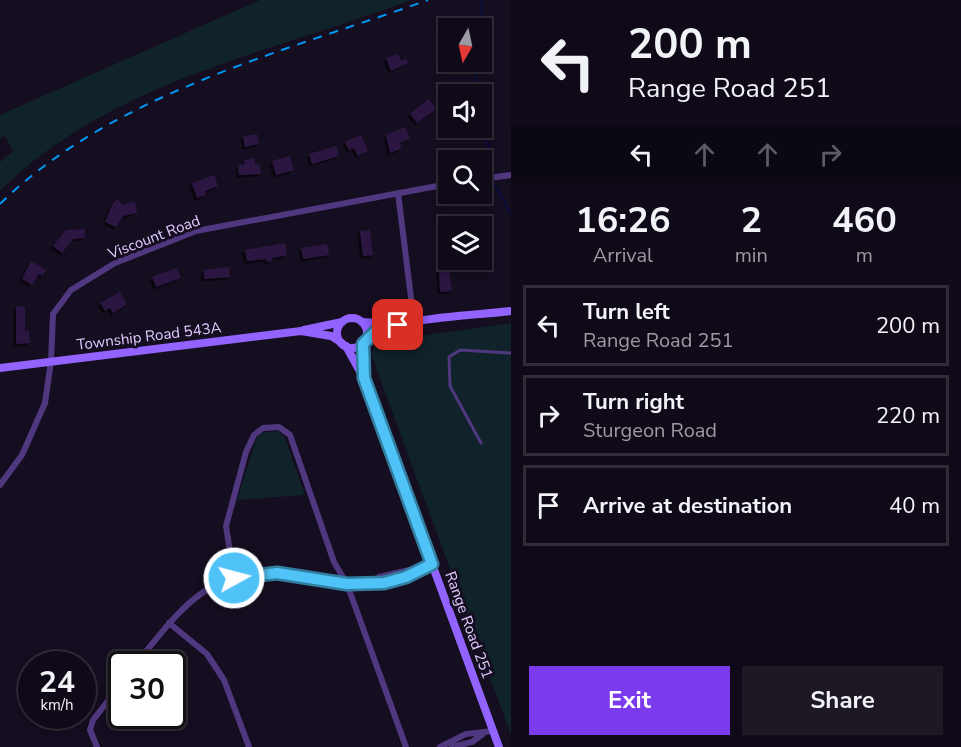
<!DOCTYPE html>
<style>
body{margin:0;font-family:"Nunito Sans",sans-serif;background:#1e1825;color:#f1f3f6;height:100vh;display:flex;flex-direction:column;font-size:22px;white-space:nowrap}
*{box-sizing:border-box;margin:0}
p{font-size:20px;color:#9c9aa2}
.icon{flex:none;width:33px;height:33px;fill:none;stroke:currentColor;stroke-width:2;stroke-linecap:round;stroke-linejoin:round}
.map{position:relative;flex:1;overflow:hidden}
.drawer{display:flex;flex-direction:column;background:#100a18;width:450px}
.drawer>*{flex:none}
.top-card{background:#100a18;color:#f1f3f6;overflow:hidden}
.needle{width:39px;rotate:189deg}
.buttons{position:absolute;left:438px;top:18px;display:grid;gap:12px}
.buttons a{display:grid;place-items:center;width:54px;height:54px;border-radius:0px;background:#100a18;box-shadow:0 3px 9px #0003,0 0 0 2px #302b37;font-size:30px}
.speed{position:absolute;left:18px;top:651px;display:flex;gap:12px;font-size:30px;font-weight:700;text-align:center}
.speed>*{display:grid;place-content:center;width:78px;height:78px;border-radius:50%;background:#100a18;box-shadow:0 3px 9px #0003,0 0 0 2px #302b37;line-height:1}
.speed small{font-size:15px;font-weight:400}
.speed .limit{border:3px solid #111;border-radius:9px;background:#fff;color:#111}
.pin{position:absolute;display:grid;place-items:center;width:51px;height:51px;color:#fff;margin:-26px;border-radius:12px;box-shadow:0 3px 9px #0006}
.me{position:absolute;width:66px;margin:-33px;rotate:83deg;stroke-linejoin:round;filter:drop-shadow(0 0 4px #0008)}
.turn{display:flex;align-items:center;gap:21px;height:126px;padding:0 18px;font-size:27px}
.turn .icon{width:78px;height:78px;stroke-width:2.5}
.turn b{display:block;font-size:42px;line-height:51px}
.lanes{display:flex;align-items:center;height:57px;padding:0 18px;background:#0003;justify-content:center;gap:30px;direction:ltr}
.lanes .off{opacity:.35}
.eta{display:flex;justify-content:space-evenly;align-items:center;height:102px;text-align:center}
.eta b{font-size:36px;font-weight:700;line-height:42px}
.cta{display:flex;gap:12px;margin-top:auto;padding:12px 18px}
.cta a{flex:1;height:69px;border-radius:0px;background:#7c3aed;color:#fff;font-size:24px;font-weight:700;line-height:69px;text-align:center}
.cta a+a{background:#1e1825;color:#f1f3f6}
ul{padding:0;list-style:none}
li{display:flex;align-items:center;gap:18px;height:81px;margin:0 12px 9px;padding:0 6px;border:3px solid #302b37;border-radius:0px}
li div{flex:1}
li b{display:block;font-size:22px}
li em{font-style:normal}
main{display:flex;flex:1;min-height:0}
.map>svg:first-child{display:block}
.green{fill:#10232a}
.lines{fill:none;stroke-linecap:round;stroke-linejoin:round}
.stream{stroke:#090d3c;stroke-width:2}
.building{fill:#2c1941;filter:url(#shadow)}
.service{stroke:#4f387f;stroke-width:3}
.minor{stroke:#4f387f;stroke-width:6}
.secondary{stroke:#9363ff;stroke-width:8}
.rail{stroke:#0197f6;stroke-width:2;stroke-dasharray:9 8;stroke-linecap:butt}
.route-casing{stroke:#337fa1;stroke-width:15}
.route{stroke:#4fc3f7;stroke-width:10}
.labels{text-anchor:middle;stroke-width:6;stroke-linejoin:round;paint-order:stroke}
.street-label{font-size:15px;fill:#e0cbff;stroke:#150d20}
</style>
<main>
<div class="map">
<svg width="511" height="747" viewBox="0 0 511 747">
<defs>
<filter id="shadow"><feDropShadow dx="-2.5" dy="2.5" stdDeviation="0" flood-color="#0009"/></filter>
</defs>
<rect width="100%" height="100%" fill="#150d20"/>
<path class="green" d="M260 0H411C271 53 110 81 0 191V162L13 151 5 136 0 138V115Z
M511 323V735L371 354 377 342Z
M278 431 285 438 305 495 237 500 257 437 261 433Z"/>
<g class="lines">
<path class="stream" d="M481 28 482 1
M478 94 475 83 478 62
M482 110 492 169
M494 184 511 213"/>
</g>
<path class="building" d="M398 54 401 61 406 58 408 63 391 71 386 58Z
M429 99 436 109 417 123 410 114Z
M405 127 410 138 400 143 402 148 390 153 386 135Z
M257 134 259 144 245 147 243 136Z
M361 135 368 151 358 156 354 148 349 150 345 142Z
M336 146 339 156 312 164 309 154Z
M290 156 294 170 276 175 272 161Z
M254 158 255 165 259 164 261 174 239 175 238 165 245 164 244 160Z
M214 175 218 186 205 191 206 195 197 198 192 183Z
M118 199 122 205 135 201 137 213 123 216 116 227 105 222 113 203Z
M85 229V238L73 239 62 253 53 246 66 230Z
M370 230 373 255 363 256 360 231Z
M285 243 287 255 272 258 273 261 267 262 266 259 247 261 245 250Z
M327 244 329 255 303 259 301 248Z
M31 261 46 270 42 276 39 274 32 285 22 279Z
M229 267 230 277 204 279V270Z
M177 268 181 278 156 287 152 277Z
M449 268 452 291 440 292 439 269Z
M120 292 127 304 113 313 110 308 105 311 100 303Z
M16 306 25 307V331H29L30 343 16 344Z"/>
<g class="lines">
<path class="service" d="M481 443 450 386 449 357 460 350 511 353"/>
<path class="minor" d="M482 179 511 175
M398 193 414 322
M0 485 22 455 45 403 51 361 53 314 71 290 115 263 196 231 448 184
M234 578 226 526 246 452 254 435 263 428 279 427 290 435 334 562 347 584 406 747
M372 583 379 577 418 568
M169 623 207 654 224 680 249 747
M136 664C184 604 213 562 298 576 327 581 356 588 385 583 402 580 416 569 432 564
M97 747 90 730 93 720 122 683
M440 747 466 734 493 731
M452 747 472 742 483 734"/>
<path class="secondary" d="M337 333a15 15 0 1 1 30 0a15 15 0 1 1-30 0Z
M362 322 394 324
M304 330 342 322
M365 340C396 316 471 316 511 311
M363 344 364 378 499 747
M346 346 362 375
M0 368 301 331 331 336 342 343"/>
<path class="rail" d="M0 204C112 94 283 52 428 0"/>
</g>
<g class="lines">
<g class="route-casing">
<path id="route" d="M234 578 277 573 347 584 384 583 406 577 432 564 364 378 363 344 375 332 398 325"/>
</g>
<use href="#route" class="route"/>
</g>
<g class="labels">
<g class="street-label">
<text transform="translate(154 237) rotate(-21)" y="5">Viscount Road</text>
<text transform="translate(149 336) rotate(-7)" y="5">Township Road 543A</text>
<text transform="translate(469 625) rotate(70)" y="5">Range Road 251</text>
</g>
</g>
</svg>
<div class="buttons">
<a><svg class="needle" viewBox="-14 -14 28 28"><path d="M0-13l5 13h-10z" fill="#e53935"/><path d="M0 13l5-13h-10z" fill="#9c9aa2"/></svg></a>
<a><svg class="icon" aria-label="sound" viewBox="0 0 24 24"><path d="M4 9h4l5-4v14l-5-4H4zM17 9q2 3 0 6"/></svg></a>
<a><svg class="icon" aria-label="search" viewBox="0 0 24 24"><circle cx="10" cy="10" r="6"/><path d="M15 15l6 6"/></svg></a>
<a><svg class="icon" aria-label="layers" viewBox="0 0 24 24"><path d="M12 4l9 5-9 5-9-5zM3 14l9 5 9-5"/></svg></a>
</div>
<div class="speed"><div>24<small>km/h</small></div><div class="limit">30</div></div>
<div class="pin" style="left:398px;top:325px;background:#d93025"><svg class="icon" aria-label="arrive" viewBox="0 0 24 24"><path d="M6 21V4h12l-3 4 3 4H6"/></svg></div>
<svg class="me" style="left:234px;top:578px" viewBox="-20 -20 40 40"><circle r="17" fill="#4fc3f7" stroke="#fff" stroke-width="3"/><path d="M0-11L8 9 0 5-8 9z" fill="#fff"/></svg>
</div>
<section class="drawer">
<div class="top-card">
<div class="turn"><svg class="icon" aria-label="left" viewBox="0 0 24 24"><path d="M17 20v-9H6M10 6l-5 5 5 5"/></svg><div><b>200 m</b>Range Road 251</div></div>
<div class="lanes"><svg class="icon" aria-label="left" viewBox="0 0 24 24"><path d="M17 20v-9H6M10 6l-5 5 5 5"/></svg><svg class="icon off" aria-label="ahead" viewBox="0 0 24 24"><path d="M12 20V5M6 11l6-6 6 6"/></svg><svg class="icon off" aria-label="ahead" viewBox="0 0 24 24"><path d="M12 20V5M6 11l6-6 6 6"/></svg><svg class="icon off" aria-label="right" viewBox="0 0 24 24"><path d="M7 20v-9h11M14 6l5 5-5 5"/></svg></div>
</div>
<div class="eta">
<div><b>16:26</b><p>Arrival</p></div>
<div><b>2</b><p>min</p></div>
<div><b>460</b><p>m</p></div>
</div>
<ul>
<li><svg class="icon" aria-label="left" viewBox="0 0 24 24"><path d="M17 20v-9H6M10 6l-5 5 5 5"/></svg><div><b>Turn left</b><p>Range Road 251</p></div><em>200 m</em></li>
<li><svg class="icon" aria-label="right" viewBox="0 0 24 24"><path d="M7 20v-9h11M14 6l5 5-5 5"/></svg><div><b>Turn right</b><p>Sturgeon Road</p></div><em>220 m</em></li>
<li><svg class="icon" aria-label="arrive" viewBox="0 0 24 24"><path d="M6 21V4h12l-3 4 3 4H6"/></svg><div><b>Arrive at destination</b></div><em>40 m</em></li>
</ul>
<div class="cta"><a>Exit</a><a>Share</a></div>
</section>
</main>
